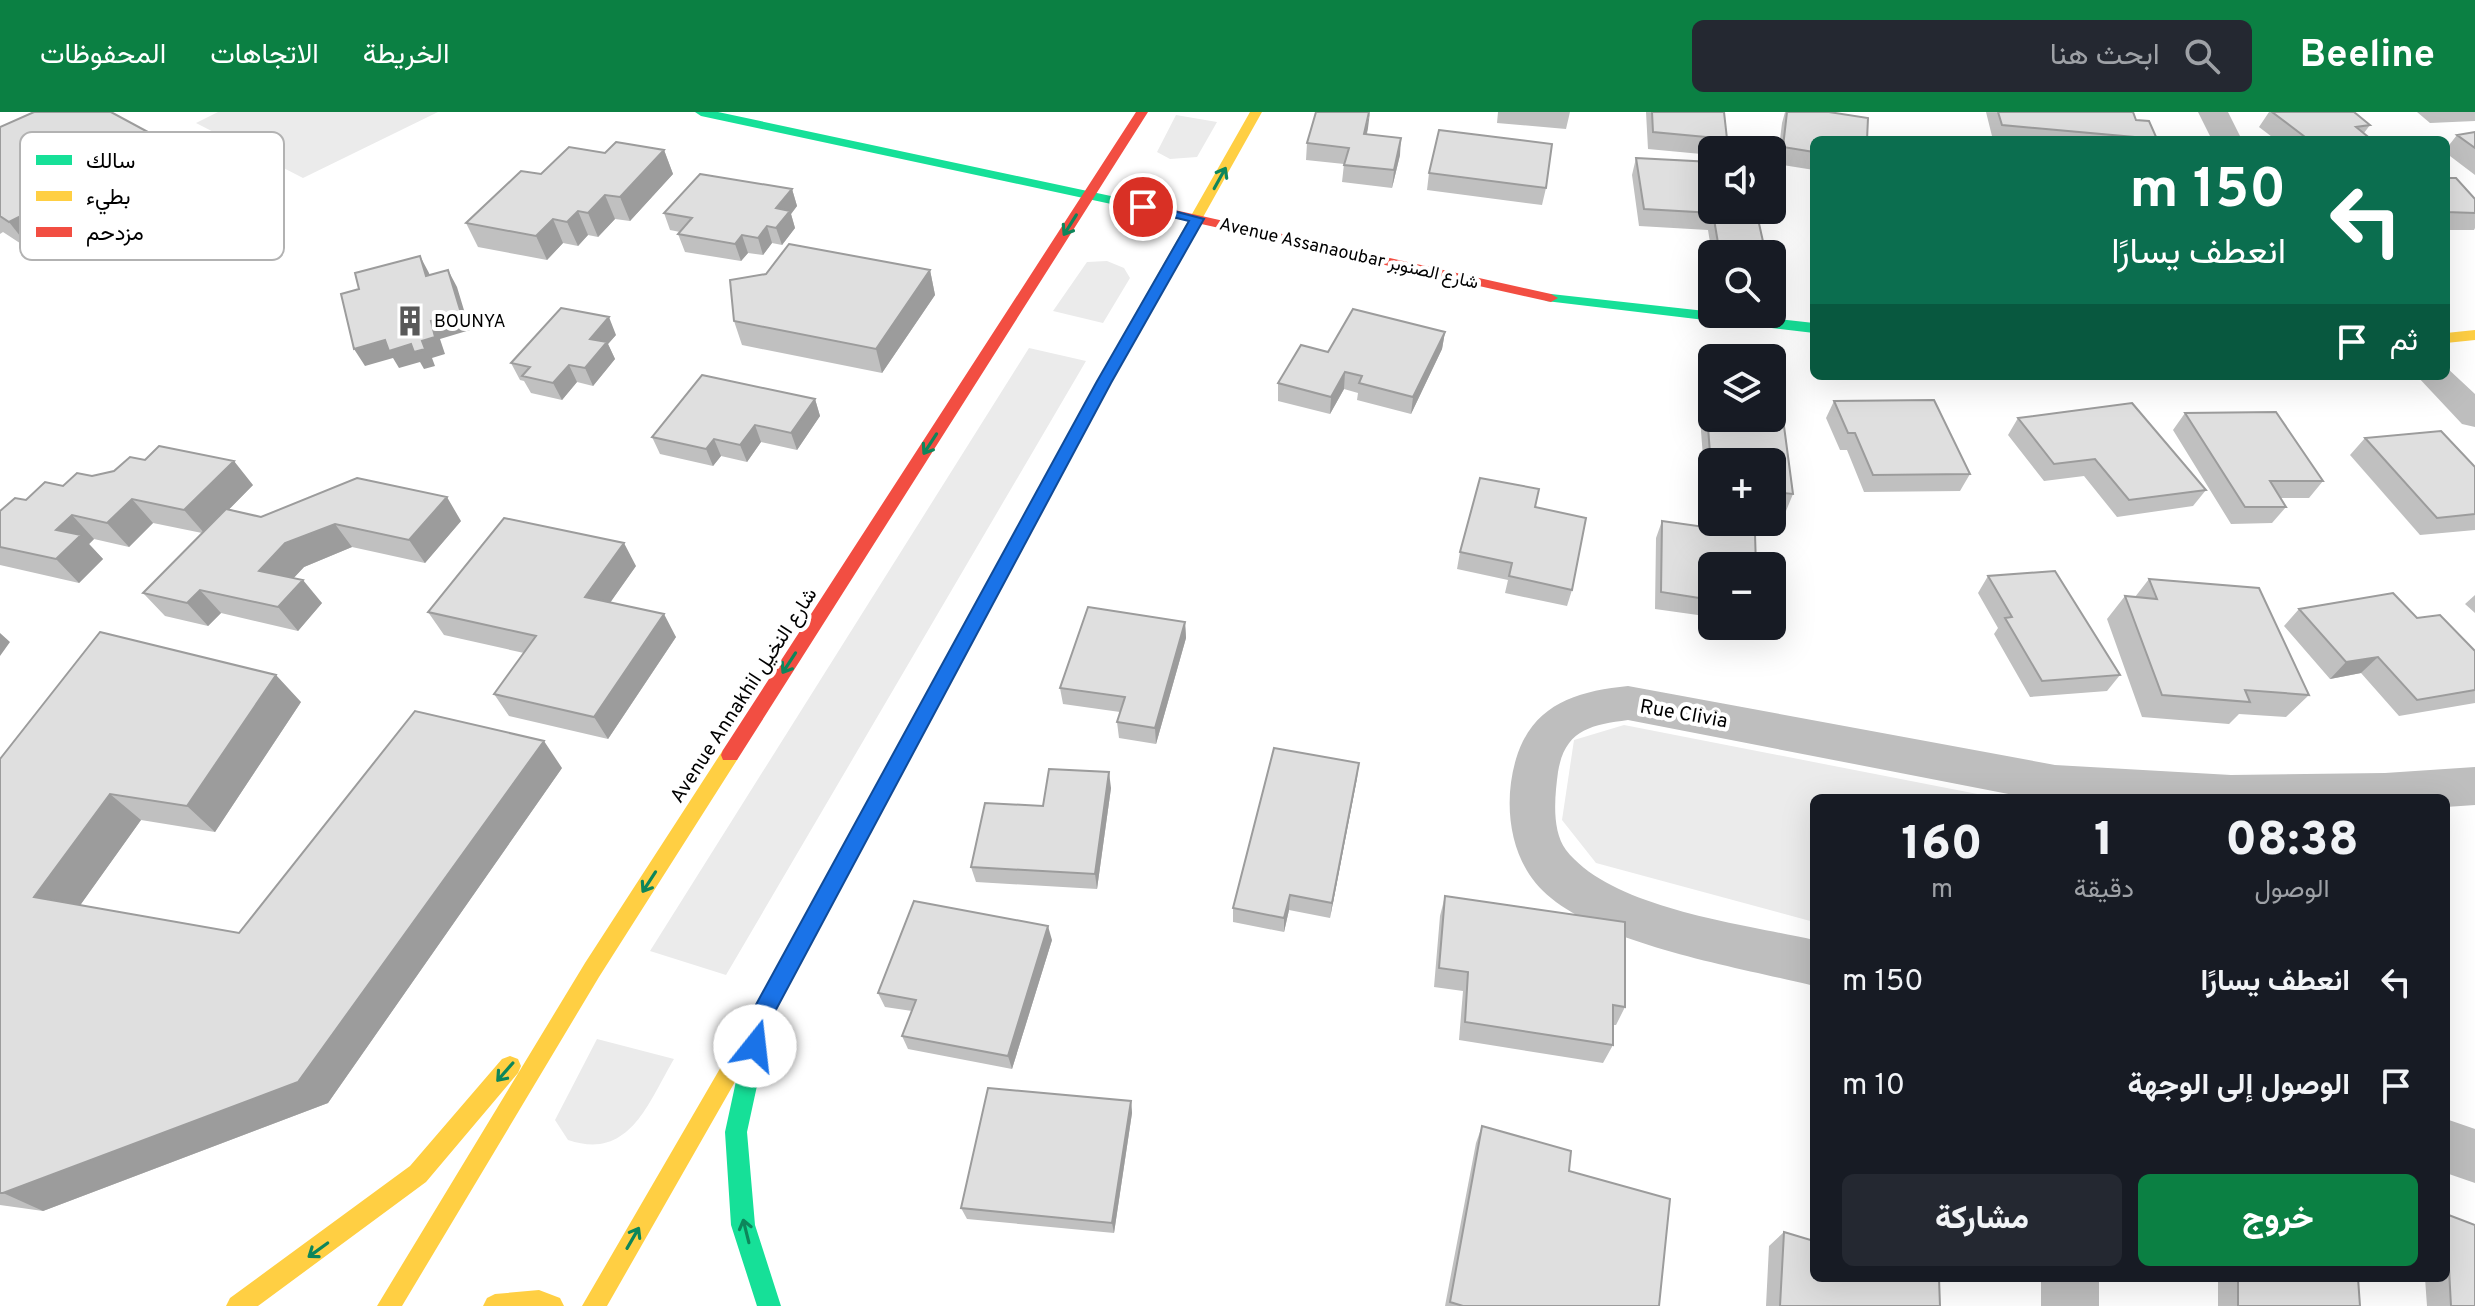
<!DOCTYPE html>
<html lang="ar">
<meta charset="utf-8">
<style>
body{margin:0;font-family:Overpass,Vazirmatn,sans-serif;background:#242831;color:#f1f3f6;direction:rtl;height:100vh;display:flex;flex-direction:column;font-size:30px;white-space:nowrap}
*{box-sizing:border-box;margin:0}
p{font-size:26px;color:#9ea1a6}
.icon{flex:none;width:44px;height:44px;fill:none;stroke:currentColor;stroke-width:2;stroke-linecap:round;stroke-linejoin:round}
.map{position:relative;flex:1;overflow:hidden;direction:ltr}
.drawer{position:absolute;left:1810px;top:682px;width:640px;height:488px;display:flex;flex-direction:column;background:#171b24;border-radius:12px;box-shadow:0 8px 32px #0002;direction:rtl}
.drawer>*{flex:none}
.hud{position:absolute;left:1810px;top:24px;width:640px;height:244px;border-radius:12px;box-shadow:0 8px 32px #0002;direction:rtl;background:#0b6e4f;color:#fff;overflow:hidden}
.tools{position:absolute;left:1698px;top:24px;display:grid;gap:16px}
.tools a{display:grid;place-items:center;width:88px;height:88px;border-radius:12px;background:#171b24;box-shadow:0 8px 32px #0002;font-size:40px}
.pin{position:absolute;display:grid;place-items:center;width:68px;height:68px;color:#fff;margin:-34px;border:4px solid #fff;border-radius:50%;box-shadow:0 2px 8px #0007}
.me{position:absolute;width:88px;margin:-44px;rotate:16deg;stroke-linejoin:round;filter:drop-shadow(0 0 6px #0008)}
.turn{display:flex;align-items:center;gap:28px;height:168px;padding:0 32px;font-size:36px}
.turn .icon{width:104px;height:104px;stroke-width:2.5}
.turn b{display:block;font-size:56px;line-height:68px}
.then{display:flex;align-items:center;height:76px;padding:0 32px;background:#0003;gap:16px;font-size:30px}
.eta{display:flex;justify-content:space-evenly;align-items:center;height:136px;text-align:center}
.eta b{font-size:48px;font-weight:800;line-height:56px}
.cta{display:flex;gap:16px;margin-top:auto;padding:16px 32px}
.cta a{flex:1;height:92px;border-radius:12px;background:#0b8043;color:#fff;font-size:32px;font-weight:800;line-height:92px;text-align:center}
.cta a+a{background:#242831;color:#f1f3f6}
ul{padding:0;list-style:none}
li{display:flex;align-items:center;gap:24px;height:104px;padding:0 32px}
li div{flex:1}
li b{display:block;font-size:30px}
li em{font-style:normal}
header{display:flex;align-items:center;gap:48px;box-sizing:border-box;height:112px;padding:0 40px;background:#0b8043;color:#fff}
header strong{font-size:38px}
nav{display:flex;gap:44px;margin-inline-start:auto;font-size:28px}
.search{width:560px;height:72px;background:#242831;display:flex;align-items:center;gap:20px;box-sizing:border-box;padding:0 28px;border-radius:12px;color:#9ea1a6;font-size:30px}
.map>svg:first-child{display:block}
.green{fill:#ebebeb}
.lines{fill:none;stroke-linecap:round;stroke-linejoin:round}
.street{fill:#bebebe;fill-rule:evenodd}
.fast{fill:#16e098;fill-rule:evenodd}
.slow{fill:#ffcf43;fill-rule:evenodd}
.jam{fill:#f24e42;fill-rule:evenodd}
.wall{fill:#c0c0c0}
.shaded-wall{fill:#9c9c9c}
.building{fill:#dfdfdf;stroke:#9c9c9c;stroke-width:2}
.oneway{stroke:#0d865b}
.route{fill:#1a73e8;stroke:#114b97;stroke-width:2}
.labels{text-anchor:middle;stroke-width:8;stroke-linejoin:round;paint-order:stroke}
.far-street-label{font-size:18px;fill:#000;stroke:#fff}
.far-poi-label{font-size:18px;fill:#000;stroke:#fff;text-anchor:start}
.street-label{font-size:20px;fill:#000;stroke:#fff}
.key{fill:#fff;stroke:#b2b2b2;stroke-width:2}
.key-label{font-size:22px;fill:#000}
</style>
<header>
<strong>Beeline</strong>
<div class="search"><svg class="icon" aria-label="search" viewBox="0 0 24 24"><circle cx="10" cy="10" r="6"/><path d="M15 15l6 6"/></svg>ابحث هنا</div>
<nav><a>الخريطة</a><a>الاتجاهات</a><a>المحفوظات</a></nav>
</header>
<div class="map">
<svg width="2475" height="1194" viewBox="0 0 2475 1194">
<rect width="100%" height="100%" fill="#fff"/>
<path class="green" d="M218 0H438L303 66 196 11Z
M1176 3 1217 10 1197 45 1170 47 1157 40Z
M1107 149 1124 156 1130 166 1103 211 1053 199 1087 150Z
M1029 236 1086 249 726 863 650 839Z
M1624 613 1998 686H1814V810L1596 751 1562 708 1574 628Z
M597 927 674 947C648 991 630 1049 568 1028L555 1008Z"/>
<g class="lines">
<path class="street" d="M2198 0H2228L2242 28H2212Z
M2446 255 2475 282V315L2462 312 2417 264H2446Z
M1628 574 2055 653 2231 663 2385 661 2475 655V693L2446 695V686H2029L1628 608C1590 613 1565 618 1558 660 1555 683 1551 718 1566 738 1612 797 1744 812 1814 828V874C1738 855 1611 835 1551 786 1510 754 1502 694 1516 647 1532 593 1576 579 1628 574Z
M2446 1007 2475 1017V1071L2446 1061Z
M2041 1166H2099V1194H2041Z"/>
<path class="fast" d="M695 0H718L1139 90 1146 94 1139 98 701 4Z
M1551 182 1814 211V221L1546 189 1544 186Z
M752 936 760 939 763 946 747 1020 755 1113 781 1194H757L731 1113 725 1020 741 946 744 939Z"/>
<path class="slow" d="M1250 0H1262L1115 262 1113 265H1103L1101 262Z
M2475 218V228L2446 231V221Z
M730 635 737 638 739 643 737 648 599 865 402 1194H377L585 851 723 638Z
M856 721 863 723 866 729 863 735 768 912 607 1194H582L754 898 849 723Z
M510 944 518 947 521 954 518 961 426 1070 258 1194H226L230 1186 410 1054 502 947Z
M539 1178 560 1186 564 1194H483L487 1186 495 1182Z"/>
<path class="jam" d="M1136 0H1148L737 648H723L721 643 723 638Z
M1139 90 1551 182 1558 186 1551 190 1134 97V91Z
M1108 257 1115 262 863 735 856 737 849 735 846 729 849 723 1101 262Z"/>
</g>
<path class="wall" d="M1498 0H1570L1566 17 1497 11Z
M1646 0H1724L1727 27 1723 38H1712V43L1648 37Z
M1785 0H1829L1867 28H1814V58L1777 52 1782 11Z
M1986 0H2133L2136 8 2157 27 1993 28Z
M2269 0H2354L2370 13 2364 21 2372 28H2276L2259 15Z
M2417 0H2475V9L2430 11Z
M0 15 148 20 167 49 96 84 108 101 32 139 3 120 0 122Z
M1368 16 1367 22 1400 43 1392 76 1342 70 1344 52 1306 48 1307 31Z
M2475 20V63L2446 41V37L2457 23Z
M664 38 673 62 630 109 615 107 598 125 588 123 578 134 563 131 547 148 478 135 466 111 541 62 605 41Z
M1636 46 1712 98 1738 106 1764 134 1761 142 1712 143 1708 118 1639 114 1632 63Z
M1429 61 1546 76 1542 93 1427 78Z
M2446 66 2475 87V116L2474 118H2446Z
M792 77 797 94 791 102 795 116 782 133 772 131 763 143 748 141 741 149 685 140 678 122 680 120 670 118 664 101Z
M930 158 935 183 882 261 742 233 734 209Z
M1445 220 1442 237 1411 302 1357 288 1358 281 1344 277 1330 302 1278 289V271L1328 240Z
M616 223 608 232 615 247 593 274 577 270 562 288 531 281 524 269 520 268 511 251Z
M1705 276 1712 277V306H1772V283L1780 284 1793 382 1786 399 1772 397V350H1712V372L1705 371 1699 293Z
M815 287 820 304 797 338 761 330 747 350 721 344 713 354 660 342 652 325Z
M1834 289 1970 362 1960 379 1864 380 1847 338H1840L1826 306Z
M2185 301 2323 369 2309 386H2281L2286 395 2272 411 2231 412 2173 318Z
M2018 306 2206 378 2193 394 2117 405 2084 364 2044 369 2008 323Z
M2365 326 2475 355V418L2420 423 2350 343Z
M92 364 253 373 229 397 261 405 461 409 425 451 352 435 304 455 293 466 322 491 298 519 221 501 208 514 165 504 143 481 202 421 153 411 129 435 94 427 89 432 103 447 79 471 0 453V399L26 388Z
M1535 395 1572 478 1567 494 1505 481 1508 468 1457 457 1460 440Z
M1662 409 1712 454V505L1655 497 1656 426Z
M636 454 610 490 676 525 608 627 509 604 494 582 524 541 444 523 428 500Z
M1988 464 2120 563 2107 579 2030 585 1994 522 1998 516 1978 481Z
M2149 467 2309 583 2286 605 2239 602 2229 612 2142 605 2107 507 2125 484 2135 485Z
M2475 483V501L2465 492Z
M2299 497 2417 506 2475 539V591L2399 604 2361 561 2330 567 2284 514Z
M1185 510 1186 526 1156 632 1119 626 1117 610 1120 600 1063 592 1060 576Z
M301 590 215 720 141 708 80 793 239 821 562 656 328 991 43 1099 0 1093V647Z
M1357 666 1330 806 1289 798 1284 820 1233 810V796Z
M1111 676 1097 777 976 770 971 755 1043 694Z
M1445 784 1625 895 1616 913H1613V933L1603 951 1459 928 1463 879 1434 875 1440 804Z
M1052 828 1012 957 908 937 902 924 912 899 885 895 878 881Z
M1814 908V930L1810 914Z
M1131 989 1132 1001 1114 1121 967 1107 961 1096Z
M1482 1014 1569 1059 1659 1194H1445L1476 1031Z
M2446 1102 2475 1194H2427L2425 1166H2446Z
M1784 1120 1940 1194H1766L1769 1134Z
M2218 1166H2357L2360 1194H2218Z"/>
<path class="shaded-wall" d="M1370 0 1368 16 1362 39 1364 22Z
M148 20 167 49 96 84 108 101 32 139 9 110 66 59Z
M1401 26 1400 43 1392 76 1394 58Z
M664 38 673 62 630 109 620 85Z
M792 77 797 94 791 102 795 116 782 133 776 116V96Z
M605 83 615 107 598 125 588 101Z
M578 99 588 123 578 134 567 110Z
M553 107 563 131 547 148 536 124Z
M767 114 772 131 763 143 758 126Z
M742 123 748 141 741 149 735 132Z
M420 144 429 161 435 181 426 164Z
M448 158 457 175 470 218 440 227 445 242 432 246 435 254 424 257 420 250 399 256 393 246 365 254 354 237 385 228 411 232 422 229 431 209Z
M930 158 935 183 882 261 876 237Z
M609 205 616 223 608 232 615 247 593 274 585 256 590 227Z
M1445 220 1442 237 1411 302 1413 285Z
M569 253 577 270 562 288 553 271Z
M1345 260 1344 277 1330 302 1331 285Z
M815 287 820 304 797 338 791 321Z
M755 313 761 330 747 350 740 333Z
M714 327 721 344 713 354 706 337Z
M234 349 253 373 205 422 184 398Z
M447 385 461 409 425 451 409 428Z
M132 387 153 411 129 435 107 411Z
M72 403 94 427 89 432 103 447 79 471 56 447V418Z
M335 412 352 435 304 455 279 482 259 459 285 431Z
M624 431 636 454 598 508 585 485Z
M303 468 322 491 298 519 278 495Z
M200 478 221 501 208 514 187 491Z
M664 502 676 525 608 627 594 605Z
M1185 510 1186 526 1156 632 1155 616Z
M0 521 10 530 0 544Z
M2378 545 2361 561 2330 567 2346 550Z
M276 563 301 590 215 720 187 694Z
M544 629 562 656 328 991 43 1099 3 1081Z
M1359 651 1357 666 1330 806 1332 791Z
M1109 660 1111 676 1097 777 1095 762Z
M110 682 141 708 69 809 34 785Z
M1290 783 1289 798 1284 820V806Z
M1048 814 1052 828 1012 957 1008 944Z
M1131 989 1132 1001 1114 1121 1112 1111Z"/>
<path class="building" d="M34 0H111L148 20 66 59 87 71 9 110 0 104V15Z
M1316 0H1369L1364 22 1401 26 1394 58 1344 53 1349 36 1307 31Z
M1652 0H1724L1727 27 1653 20Z
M1787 0H1829L1868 6 1867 28 1853 27V28H1814V40L1783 35Z
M1998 0H2133L2136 8 2149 9 2157 27 2002 13Z
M2272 0H2354L2370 13 2356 15 2372 28H2309Z
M1439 18 1552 32 1546 76 1429 61Z
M2475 20V36L2457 23Z
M616 30 664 38 620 85 605 83 588 101 578 99 567 110 553 107 536 124 466 111 521 59 541 62 569 35 605 41Z
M1636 46 1712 50V98H1737L1738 106 1758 107 1764 134 1718 131 1713 101 1644 97Z
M700 62 792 77 776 96 790 99 776 116 767 114 758 126 742 123 735 132 678 122 692 106 664 101Z
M2446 66H2456L2475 87V101L2446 100Z
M789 132 930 158 876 237 734 209 730 168 766 162Z
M420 144 426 164 448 158 461 201 431 209 435 225 422 229 425 237 414 240 411 232 389 239 385 228 354 237 341 182 359 177 355 161Z
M561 196 609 205 590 227 607 230 585 256 569 253 553 271 522 264 530 255 511 251Z
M1353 197 1445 220 1413 285 1359 271 1362 264 1345 260 1331 285 1278 271 1301 233 1328 240Z
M702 263 815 287 791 321 755 313 740 333 714 327 706 337 652 325Z
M1705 276 1712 277V306H1772V283L1780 284 1793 382 1772 380V350H1712V354H1711Z
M1934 288 1970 362 1873 363 1855 321H1848L1834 289Z
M2132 291 2206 378 2129 388 2095 347 2054 352 2018 306Z
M2276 300 2323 369H2270L2286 395H2245L2185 301Z
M2441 319 2475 355V402L2437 406 2365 326Z
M159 334 234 349 184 398 132 387 107 411 72 403 56 418 81 423 56 447 0 435V399L15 386 26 388 45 370 63 374 77 361 92 364 114 359 130 345 145 348Z
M357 366 447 385 409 428 335 412 285 431 259 459 303 468 278 495 200 478 187 491 143 481 226 397 261 405Z
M1480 366 1539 377 1535 395 1586 406 1572 478 1509 464 1512 451 1460 440Z
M504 406 624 431 585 485 664 502 594 605 494 582 536 524 428 500Z
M1662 409 1755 422 1756 454H1712V488L1661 480Z
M2055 459 2120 563 2042 569 2005 506 2012 505 1988 464Z
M2149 467 2259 476 2309 583 2245 578 2250 590 2162 583 2125 484 2157 487Z
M2393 481 2417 506 2440 503 2475 539V578L2417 588 2378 545 2346 550 2299 497Z
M1088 495 1185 510 1155 616 1117 610 1125 585 1060 576Z
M100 520 276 563 187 694 110 682 34 785 239 821 415 599 544 629 298 970 3 1081H0V647Z
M1274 636 1359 651 1332 791 1290 783 1284 806 1233 796Z
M1049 657 1109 660 1095 762 971 755 985 691 1043 694Z
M1445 784 1625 810V895L1613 893V933L1465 910 1468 860 1439 856Z
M914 789 1048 814 1008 944 902 924 916 888 878 881Z
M988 976 1131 989 1112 1111 961 1096Z
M1482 1014 1571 1039 1569 1059 1670 1087 1659 1194H1463L1450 1190Z
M2446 1102 2475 1113V1194H2451Z
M1784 1120 1814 1129V1166H1939L1940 1194H1780Z
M2238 1166H2358L2360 1194H2238Z"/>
<defs><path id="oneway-shaft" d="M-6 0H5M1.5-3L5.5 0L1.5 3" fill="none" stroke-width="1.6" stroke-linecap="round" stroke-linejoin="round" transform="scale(2)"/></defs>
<g class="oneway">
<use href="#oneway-shaft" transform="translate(1220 66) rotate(-61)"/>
<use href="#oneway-shaft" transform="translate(1070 113) rotate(122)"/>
<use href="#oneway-shaft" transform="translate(930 332) rotate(123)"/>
<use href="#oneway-shaft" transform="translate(789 551) rotate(123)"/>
<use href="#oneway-shaft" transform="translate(649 770) rotate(123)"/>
<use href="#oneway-shaft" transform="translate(505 960) rotate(131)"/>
<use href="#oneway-shaft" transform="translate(746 1119) rotate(-104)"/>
<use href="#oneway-shaft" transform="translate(633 1126) rotate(-60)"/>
<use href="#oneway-shaft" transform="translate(318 1138) rotate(144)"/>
</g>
<path class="route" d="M1143 91 1204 107 1111 271 771 907 762 941 755 944 747 941 744 934 753 898 1096 271 1189 109 1139 97V92Z"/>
<defs>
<g id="building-bare" transform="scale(2.4)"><path d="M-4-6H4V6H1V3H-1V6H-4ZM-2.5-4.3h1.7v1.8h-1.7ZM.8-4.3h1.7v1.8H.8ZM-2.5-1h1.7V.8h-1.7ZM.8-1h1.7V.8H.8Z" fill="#595959" stroke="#fff" stroke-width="2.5" paint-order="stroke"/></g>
</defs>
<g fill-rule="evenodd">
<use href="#building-bare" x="410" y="209"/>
</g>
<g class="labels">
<g class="far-street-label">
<text transform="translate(1349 141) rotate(13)" y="6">Avenue Assanaoubar شارع الصنوبر</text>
</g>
<g class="far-poi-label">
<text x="434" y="215">BOUNYA</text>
</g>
<g class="street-label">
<text transform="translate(743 583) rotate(-57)" y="7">Avenue Annakhil شارع النخيل</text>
<text transform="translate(1684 601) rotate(10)" y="7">Rue Clivia</text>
</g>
</g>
<rect x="20" y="20" width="264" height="128" rx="12" class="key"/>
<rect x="36" y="43" width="36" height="10" fill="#16e098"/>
<rect x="36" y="79" width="36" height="10" fill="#ffcf43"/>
<rect x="36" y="115" width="36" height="10" fill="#f24e42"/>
<g class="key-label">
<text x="86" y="56">سالك</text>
<text x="86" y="92">بطيء</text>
<text x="86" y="128">مزدحم</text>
</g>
</svg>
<div class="tools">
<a><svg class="icon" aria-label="sound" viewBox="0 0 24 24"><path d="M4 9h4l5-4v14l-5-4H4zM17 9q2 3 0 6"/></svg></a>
<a><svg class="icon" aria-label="search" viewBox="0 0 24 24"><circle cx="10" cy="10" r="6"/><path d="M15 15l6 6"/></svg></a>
<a><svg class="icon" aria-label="layers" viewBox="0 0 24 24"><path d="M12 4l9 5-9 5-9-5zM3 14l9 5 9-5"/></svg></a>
<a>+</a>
<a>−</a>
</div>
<div class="pin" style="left:1143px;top:95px;background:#d93025"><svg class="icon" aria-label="arrive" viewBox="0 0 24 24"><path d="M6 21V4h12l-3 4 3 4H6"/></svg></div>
<svg class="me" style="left:755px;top:934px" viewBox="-20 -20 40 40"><circle r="19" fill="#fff"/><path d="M0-13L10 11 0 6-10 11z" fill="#1a73e8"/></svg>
<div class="hud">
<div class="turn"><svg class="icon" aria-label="left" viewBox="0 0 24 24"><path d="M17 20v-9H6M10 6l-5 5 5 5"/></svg><div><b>150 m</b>انعطف يسارًا</div></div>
<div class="then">ثم<svg class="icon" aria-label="arrive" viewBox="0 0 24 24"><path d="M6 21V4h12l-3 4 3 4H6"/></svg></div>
</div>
<section class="drawer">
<div class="eta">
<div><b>08:38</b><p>الوصول</p></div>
<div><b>1</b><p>دقيقة</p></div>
<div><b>160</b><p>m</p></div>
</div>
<ul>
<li><svg class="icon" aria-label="left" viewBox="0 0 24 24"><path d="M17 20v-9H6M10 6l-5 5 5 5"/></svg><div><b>انعطف يسارًا</b></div><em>150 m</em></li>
<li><svg class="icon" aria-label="arrive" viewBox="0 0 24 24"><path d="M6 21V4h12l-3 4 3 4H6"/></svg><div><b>الوصول إلى الوجهة</b></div><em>10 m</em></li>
</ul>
<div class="cta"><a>خروج</a><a>مشاركة</a></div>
</section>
</div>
